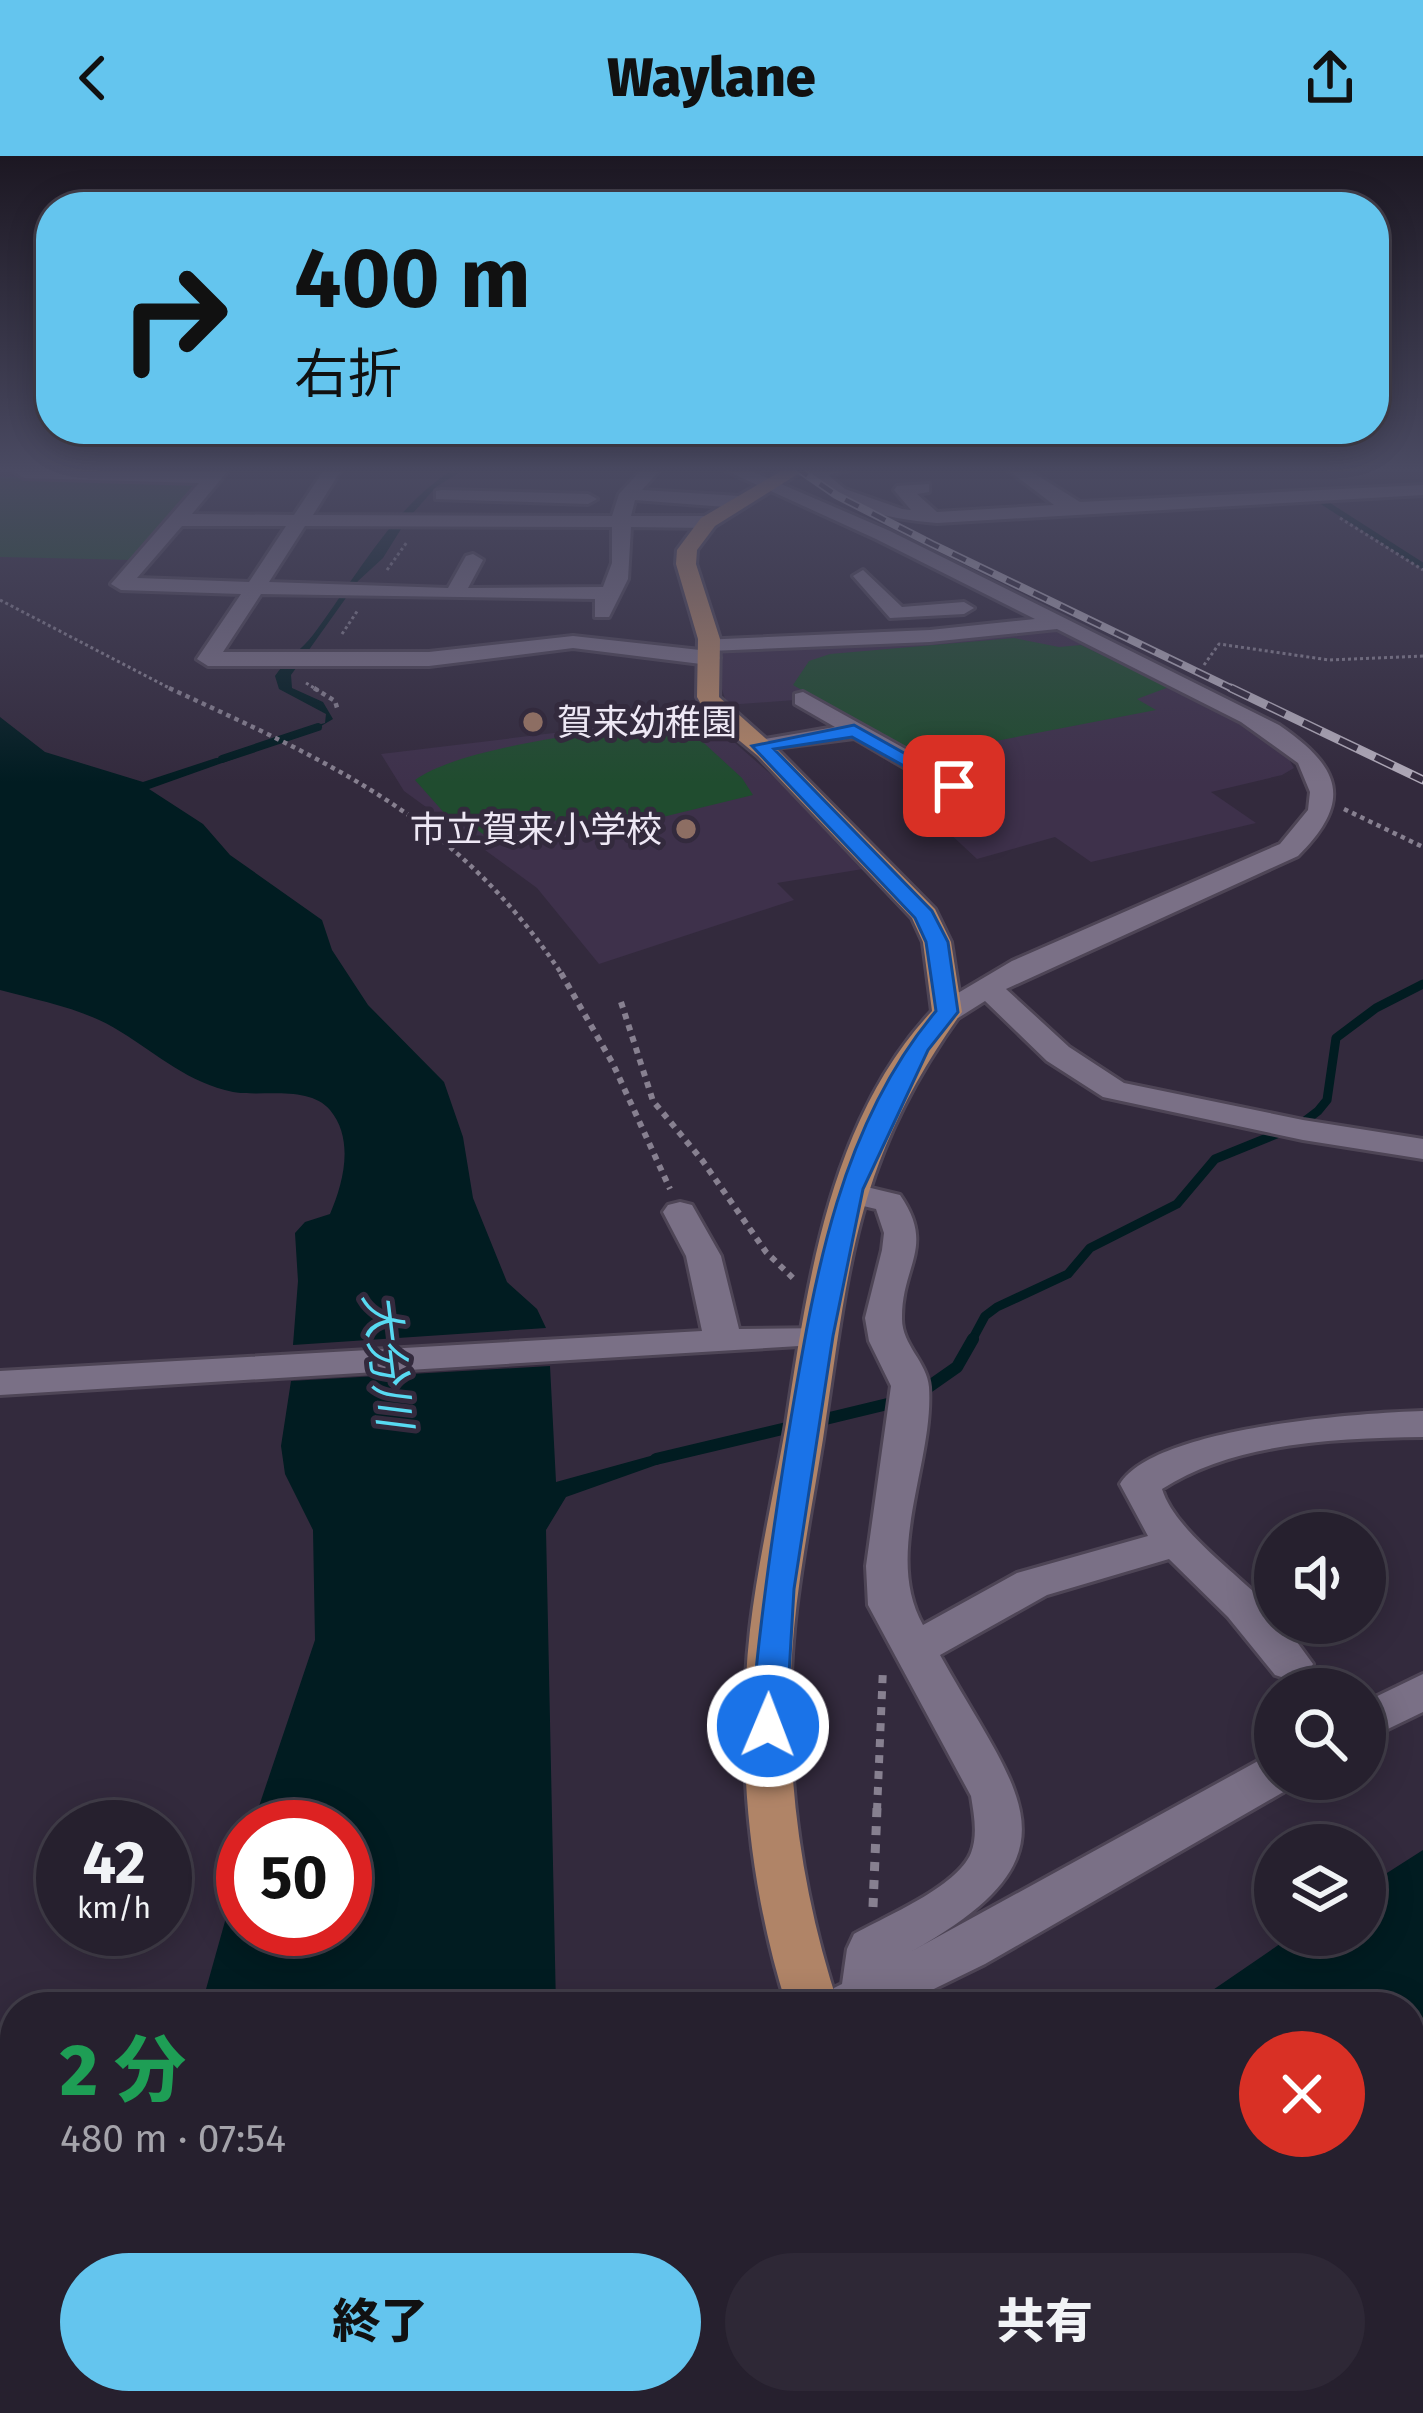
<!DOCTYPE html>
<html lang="ja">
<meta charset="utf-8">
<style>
body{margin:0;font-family:"Fira Sans","Noto Sans JP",sans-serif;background:#2e2836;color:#f1f3f6;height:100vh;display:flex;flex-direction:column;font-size:45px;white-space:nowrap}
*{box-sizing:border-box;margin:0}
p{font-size:39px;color:#a4a3aa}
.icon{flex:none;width:66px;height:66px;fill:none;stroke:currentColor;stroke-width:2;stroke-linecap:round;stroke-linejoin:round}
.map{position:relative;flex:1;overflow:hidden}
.details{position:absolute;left:0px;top:1836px;width:1425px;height:423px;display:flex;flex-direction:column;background:#26202e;border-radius:48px 48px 0 0;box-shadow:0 6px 30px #0003,0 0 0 3px #423e4a}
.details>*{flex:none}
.guide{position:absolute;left:36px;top:36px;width:1353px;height:252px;border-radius:48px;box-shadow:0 6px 30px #0003,0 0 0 3px #423e4a;background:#64c5ee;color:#111;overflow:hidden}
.fabs{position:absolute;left:1254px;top:1356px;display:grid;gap:24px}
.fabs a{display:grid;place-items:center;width:132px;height:132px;border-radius:50%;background:#26202e;box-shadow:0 6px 30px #0003,0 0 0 3px #423e4a;font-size:60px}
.speed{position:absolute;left:36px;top:1644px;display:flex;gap:24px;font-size:60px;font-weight:700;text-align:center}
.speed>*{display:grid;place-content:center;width:156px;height:156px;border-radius:50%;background:#26202e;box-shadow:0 6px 30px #0003,0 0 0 3px #423e4a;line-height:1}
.speed small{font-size:30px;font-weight:400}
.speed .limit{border:18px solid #d22;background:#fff;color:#111}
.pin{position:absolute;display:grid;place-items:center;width:102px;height:102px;color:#fff;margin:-51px;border-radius:24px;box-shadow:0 6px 18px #0006}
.me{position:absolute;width:132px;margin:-66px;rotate:1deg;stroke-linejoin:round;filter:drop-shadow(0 0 9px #0008)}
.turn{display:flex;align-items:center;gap:42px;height:252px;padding:0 60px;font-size:54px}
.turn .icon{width:156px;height:156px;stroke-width:2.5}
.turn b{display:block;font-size:84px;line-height:102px}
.round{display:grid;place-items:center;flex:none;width:126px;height:126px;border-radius:63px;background:#2e2836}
.headline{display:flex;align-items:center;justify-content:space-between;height:204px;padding:0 60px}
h1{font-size:72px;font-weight:800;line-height:90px;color:#1e9e55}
.button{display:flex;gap:24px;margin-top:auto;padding:24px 60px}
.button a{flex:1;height:138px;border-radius:72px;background:#64c5ee;color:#111;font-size:48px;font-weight:800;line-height:138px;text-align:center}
.button a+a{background:#2e2836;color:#f1f3f6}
header{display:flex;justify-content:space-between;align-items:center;height:156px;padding:0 60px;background:#64c5ee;color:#111;font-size:54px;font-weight:800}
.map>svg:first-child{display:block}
.built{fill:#3e314b}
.green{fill:#204c2f}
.water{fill:#011c21}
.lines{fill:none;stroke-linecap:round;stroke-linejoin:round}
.stream-far3{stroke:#011c21;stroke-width:6}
.stream-far2{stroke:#011c21;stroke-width:8}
.stream-far1{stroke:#011c21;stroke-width:9}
.stream{stroke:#011c21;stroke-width:12}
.minor-casing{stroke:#4e4556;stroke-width:6}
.major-casing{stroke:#4e4556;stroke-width:6}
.path-far4{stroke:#878090;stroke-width:3;stroke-dasharray:3 3;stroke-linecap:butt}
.path-far3{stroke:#878090;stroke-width:4.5;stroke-dasharray:4.5 4.5;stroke-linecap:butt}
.path-far2{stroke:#878090;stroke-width:6;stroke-dasharray:6 6;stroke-linecap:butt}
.path-far1{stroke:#878090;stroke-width:8;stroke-dasharray:8 8;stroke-linecap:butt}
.path{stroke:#878090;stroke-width:9;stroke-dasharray:9 9;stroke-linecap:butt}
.minor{fill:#7a7086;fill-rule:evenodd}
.major{fill:#b08467;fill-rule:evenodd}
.rail-far1-casing{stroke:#b0a9b8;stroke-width:8}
.rail-casing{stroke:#b0a9b8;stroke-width:9}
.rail-far1{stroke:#332a3d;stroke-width:4.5;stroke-dasharray:15;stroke-linecap:butt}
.rail{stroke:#332a3d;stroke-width:6;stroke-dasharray:20;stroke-linecap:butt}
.route{fill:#1a73e8;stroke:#114b97;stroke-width:3}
.education-dot{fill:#8d6e63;stroke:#332a3d;stroke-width:4.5}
.labels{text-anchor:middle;stroke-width:10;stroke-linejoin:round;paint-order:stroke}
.far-poi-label{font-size:36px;fill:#eee8f5;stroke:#332a3d;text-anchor:start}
.water-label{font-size:45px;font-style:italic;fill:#58daf2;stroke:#332a3d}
</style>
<header><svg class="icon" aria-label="back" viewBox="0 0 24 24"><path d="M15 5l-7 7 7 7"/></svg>Waylane<svg class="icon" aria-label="share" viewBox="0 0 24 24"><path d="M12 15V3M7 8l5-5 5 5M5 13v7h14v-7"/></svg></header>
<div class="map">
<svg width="1423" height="2257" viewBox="0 0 1423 2257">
<rect width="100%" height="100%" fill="#332a3d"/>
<path class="built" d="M1046 471 1254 572 1283 593 1294 612 1282 619 1211 636 1256 667 1091 706 1055 681 977 703 902 633 949 623 808 543 727 549 721 530 718 492Z
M703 559 782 628 863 713 777 727 794 744 599 808 537 732 404 635 381 598Z"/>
<path class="green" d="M0 321 180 326 198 329 134 404 0 401Z
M1014 482 1059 491 1081 489 1169 531 1137 543 1156 554 918 600 793 529 809 505 830 498Z
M680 565 742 622 753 639 597 677 574 660 487 681 465 665 454 668 415 624C463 589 617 573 680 565Z"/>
<path class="water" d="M459 311H468L436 331 406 365 383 402 358 425 291 519 292 532 323 546 333 563 311 576 303 573 325 567 326 558 279 533 275 520C285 505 301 494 313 479 353 426 400 340 459 311Z
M0 561 45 596 143 626 216 602 239 601 149 633 203 668 230 699 322 764 332 794 368 849 444 926 463 981 473 1042 507 1126 537 1153 546 1172 293 1189 298 1125 295 1077 305 1066 330 1058C343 1028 355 984 330 954 309 929 262 941 233 936 189 927 158 899 121 876 86 853 40 845 0 834Z
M550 1210 556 1326 654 1299 659 1308 566 1341 546 1374 556 1851H201L243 1701V1773H345V1671H252L315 1484 313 1374 285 1318 281 1290 291 1225Z
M1423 1694V1869L1410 1883V1851H1188L1293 1779H1365V1731Z
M128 2244H538L532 2257H121Z
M636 2244H1029L1012 2257H629Z"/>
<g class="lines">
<path class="stream-far3" d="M1323 346 1423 410"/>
<path class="stream-far2" d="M222 603 318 571"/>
<path class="stream-far1" d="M971 1186 985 1160 997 1151 1068 1118 1090 1092 1177 1048 1215 1003 1301 968 1318 955 1327 944 1336 882 1376 852 1423 828"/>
<path class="stream" d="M917 1239 957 1211 973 1183
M813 1266 900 1245
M656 1303 795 1270"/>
<g class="minor-casing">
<path id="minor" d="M7 311 209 316 213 311H231L192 358 294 359 326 311H343L313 359 612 360 619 338 644 311 659 315 642 334 739 340 748 346 739 352 635 344 631 360H708L717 366 708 372 631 371 628 423 609 461H595V443L261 438 223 496H429L573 480 709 495 698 489 701 484 930 474 1035 463 876 383 718 311H742L890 375 1279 569C1340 611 1354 644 1298 700L1006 833 1069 891 1124 927 1303 964 1423 983V1003L1303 984 1103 941 1047 905 985 845 958 862H936L932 856 936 850 1012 805 1280 688 1308 654 1310 636 1298 607 1241 566 1057 473 930 486 709 495 720 502 709 509 573 492 429 510H208L197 503 241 438 121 434 111 428 199 327 24 322ZM182 370H286L249 426 137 422ZM305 370 612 371V407L603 431 468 432 483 404 473 398 466 400 448 432 269 426Z
M807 311H861L828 319 845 333 902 353 911 354 894 334 897 330 929 328V336L917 338 937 356 1054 349 1004 311H1024L1080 346 1423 329V339L937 367C886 363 846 353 807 319Z
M442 334 588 338 597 343 588 348 436 343V335Z
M863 414 902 451 964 446 974 452 964 458 890 462 853 420Z
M803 536 963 625 966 630 963 635H945L854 582 753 595V585L835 571 795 548V538Z
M850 1027 900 1039C936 1091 901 1110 902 1163 902 1189 927 1206 929 1231 934 1307 883 1398 923 1469L1017 1417 1148 1380 1120 1328C1155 1271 1359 1257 1423 1255V1281C1338 1282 1235 1286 1162 1333 1175 1376 1244 1422 1275 1457V1467H1283L1313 1508 1307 1519 1291 1524 1275 1519 1228 1461 1169 1403 1047 1439 940 1499C1018 1639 1088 1697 912 1795L1258 1605 1275 1600V1623H1296L1292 1631 985 1808 897 1851 826 1848 834 1832 842 1828 847 1793 854 1778C886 1760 957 1731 971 1697 978 1679 974 1659 971 1640L868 1449 866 1410 891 1230 869 1185 865 1162 882 1094 884 1077 876 1053 838 1044 833 1037 838 1030Z
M680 1046 692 1049 721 1100 739 1173 832 1172 838 1180 832 1188 0 1239V1215L702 1175 686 1100 663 1056 668 1049Z
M1423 1518V1556L1365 1584V1546Z"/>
</g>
<g class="major-casing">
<path id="major" d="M788 311H809L715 370 697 394 696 408 720 483 719 541 774 590 935 753 951 786 962 856C855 1004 849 1109 823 1283 813 1346 800 1409 794 1473 782 1599 799 1731 839 1851H787C749 1731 736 1600 750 1474 758 1405 774 1337 786 1268 808 1126 829 965 932 855L923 786 912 762 758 600 706 557 697 541 698 483 676 408 677 394 701 362Z
M996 2244H1060L1066 2257H1002Z"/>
</g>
<path class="path-far4" d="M1340 362 1423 414
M387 414 407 386
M0 444 175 535
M342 478 358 454
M1204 509 1219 488 1329 504 1423 500
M306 527 319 535"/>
<path class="path-far3" d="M169 532C334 608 459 663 563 820
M314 532 335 545 338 555
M1344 653 1423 691"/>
<path class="path-far2" d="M561 817 613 908 670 1033
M621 846 653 945 702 1004 766 1096 794 1123"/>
<path class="path-far1" d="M877 1655 883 1512"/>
<path class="path" d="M873 1751 877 1652
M1410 2234 1423 2219
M1389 2257 1401 2244"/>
<use href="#minor" class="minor"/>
<use href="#major" class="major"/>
<g class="rail-far1-casing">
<path id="rail-far1" d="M795 311 836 339 932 388 1237 535"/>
</g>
<g class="rail-casing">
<path id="rail" d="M1231 532 1423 624"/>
</g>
<use href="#rail-far1" class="rail-far1"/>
<use href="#rail" class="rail"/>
</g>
<linearGradient id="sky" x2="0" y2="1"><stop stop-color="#1c1722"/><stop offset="0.5" stop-color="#4a4a62"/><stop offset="1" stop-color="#4a4a62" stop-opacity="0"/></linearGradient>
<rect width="1423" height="627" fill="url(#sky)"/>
<path class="route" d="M854 569 963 630 947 634 852 581 774 593 932 755 948 786 958 856 928 894 863 1033 833 1180 794 1433 786 1570 781 1579 768 1583 756 1579 751 1570C759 1466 774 1365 791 1262 815 1120 840 969 936 855L926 786 915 762 752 590Z"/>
<g class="education-dot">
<circle cx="533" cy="566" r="12"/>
<circle cx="686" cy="673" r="12"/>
</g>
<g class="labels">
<g class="far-poi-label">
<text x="557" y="579">賀来幼稚園</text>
<text x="662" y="686" text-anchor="end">市立賀来小学校</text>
</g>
<g class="water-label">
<text transform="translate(388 1204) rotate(83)" y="16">大分川</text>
</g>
</g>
</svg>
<div class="fabs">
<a><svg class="icon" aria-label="sound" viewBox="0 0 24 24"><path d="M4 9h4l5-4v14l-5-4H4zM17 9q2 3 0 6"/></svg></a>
<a><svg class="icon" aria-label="search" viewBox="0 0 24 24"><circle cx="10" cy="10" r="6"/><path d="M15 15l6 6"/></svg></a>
<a><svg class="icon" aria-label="layers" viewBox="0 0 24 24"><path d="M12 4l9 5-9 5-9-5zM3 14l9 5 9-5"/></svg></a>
</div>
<div class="speed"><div>42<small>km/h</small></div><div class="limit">50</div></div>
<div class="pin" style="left:954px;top:630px;background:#d93025"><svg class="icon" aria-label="arrive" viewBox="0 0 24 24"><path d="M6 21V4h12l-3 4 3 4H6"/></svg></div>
<svg class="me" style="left:768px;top:1570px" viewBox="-20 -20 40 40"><circle r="17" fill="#1a73e8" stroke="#fff" stroke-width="3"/><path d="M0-11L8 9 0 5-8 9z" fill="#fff"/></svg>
<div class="guide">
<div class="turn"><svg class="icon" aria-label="right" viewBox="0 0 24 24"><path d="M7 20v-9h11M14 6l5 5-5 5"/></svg><div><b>400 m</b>右折</div></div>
</div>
<section class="details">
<div class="headline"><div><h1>2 分</h1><p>480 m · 07:54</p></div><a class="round" style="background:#d93025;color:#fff"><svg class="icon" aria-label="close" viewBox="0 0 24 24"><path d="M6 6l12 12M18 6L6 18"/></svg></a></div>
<div class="button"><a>終了</a><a>共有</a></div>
</section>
</div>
